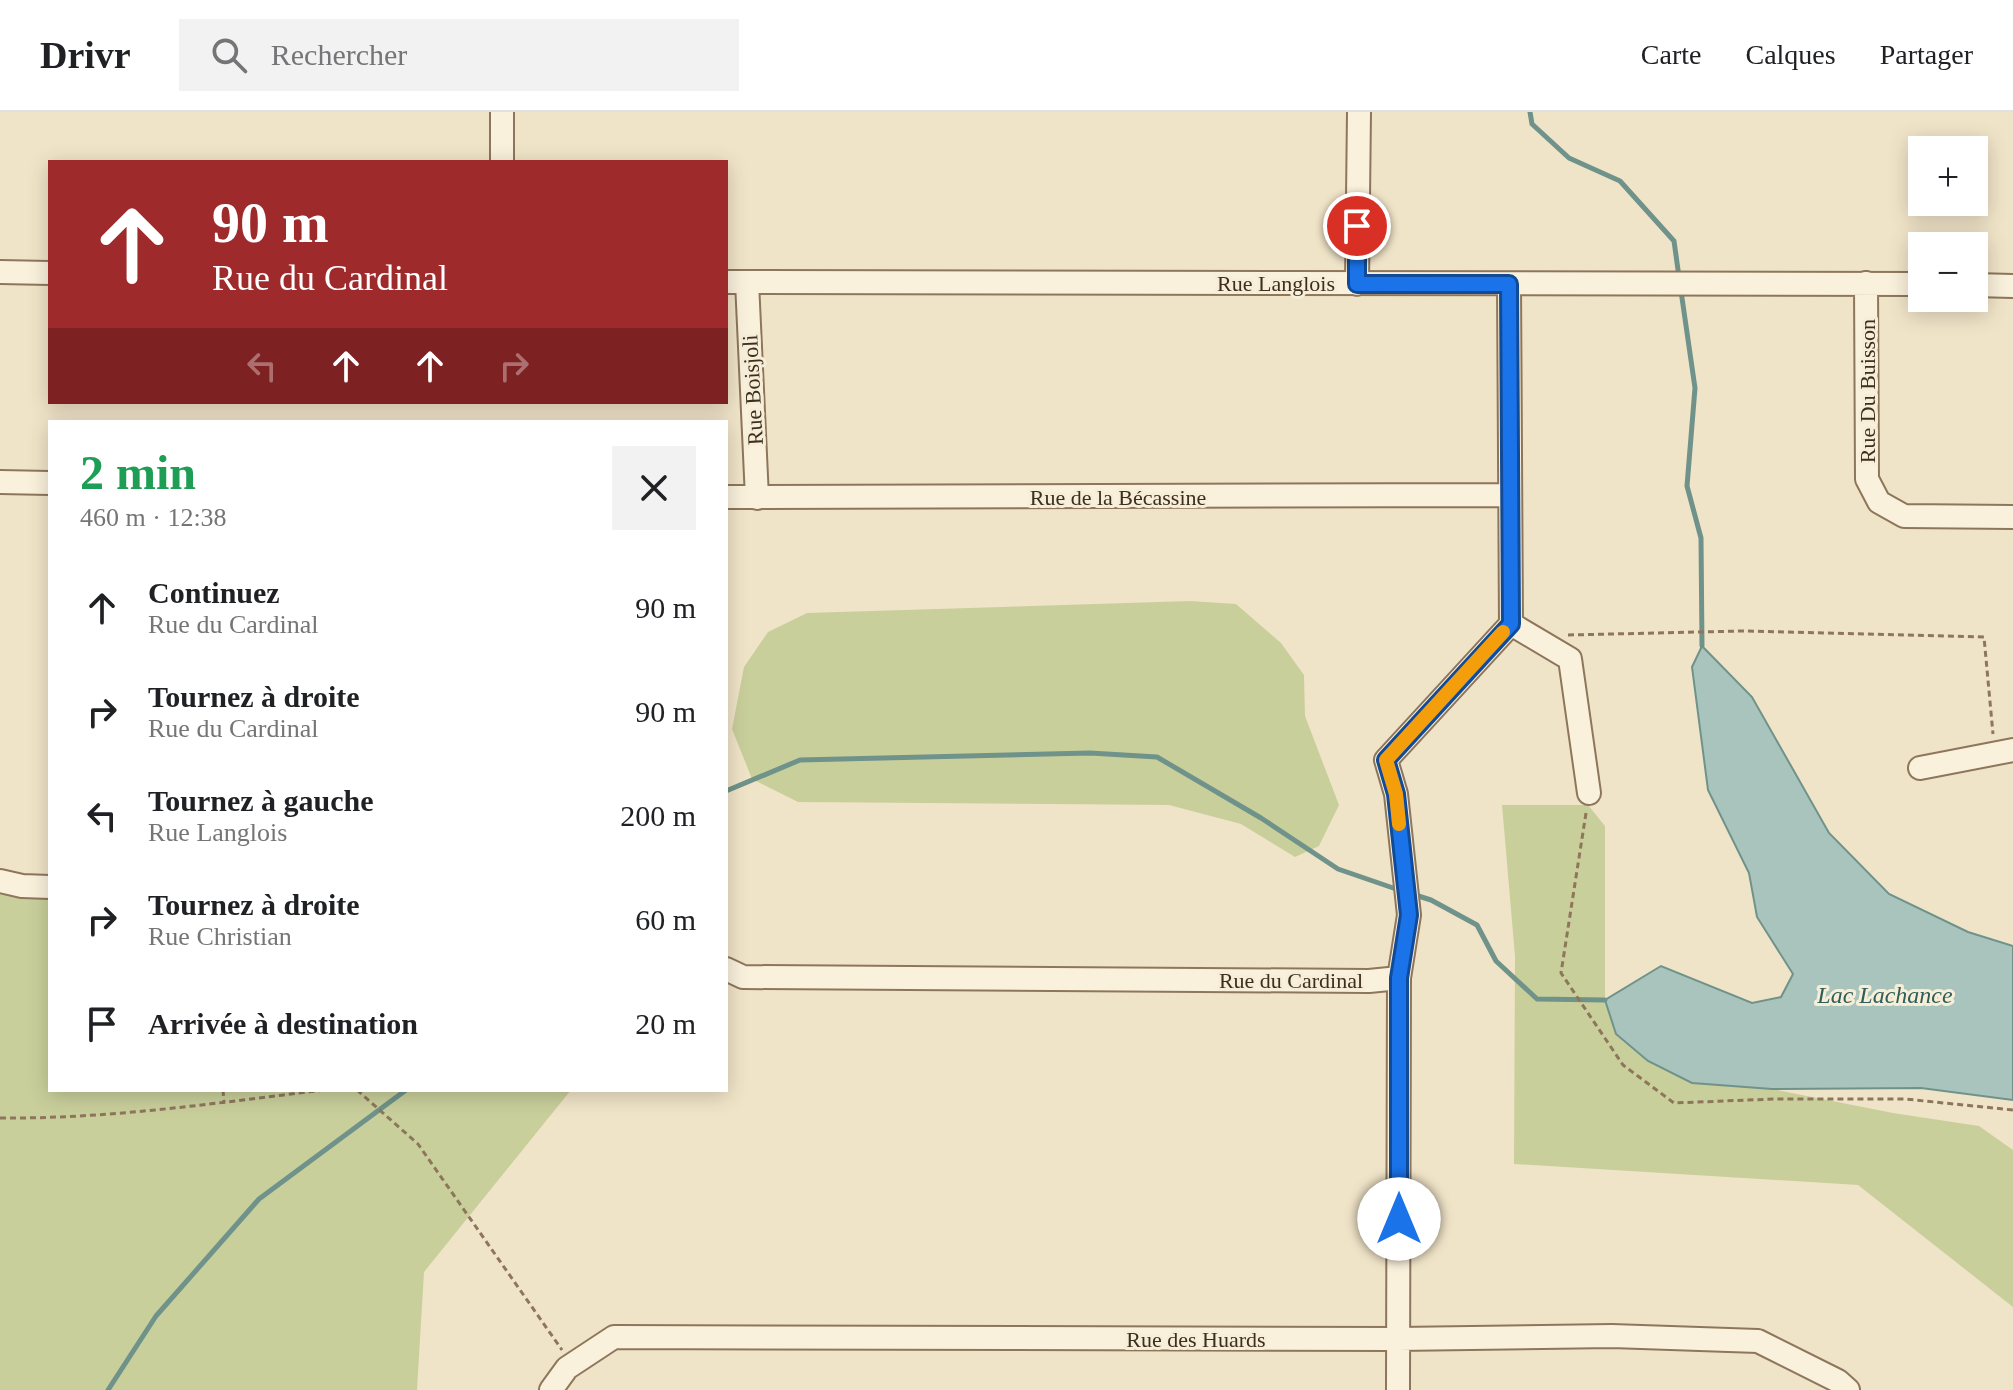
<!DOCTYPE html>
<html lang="fr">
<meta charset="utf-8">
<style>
body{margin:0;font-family:"Times New Roman",serif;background:#f2f2f2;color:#202124;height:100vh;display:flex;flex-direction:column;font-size:30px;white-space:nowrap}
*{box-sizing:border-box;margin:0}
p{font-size:26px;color:#757577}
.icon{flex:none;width:44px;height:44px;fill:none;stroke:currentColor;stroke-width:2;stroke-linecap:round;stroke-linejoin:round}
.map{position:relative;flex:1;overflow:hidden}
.side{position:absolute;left:48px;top:308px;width:680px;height:672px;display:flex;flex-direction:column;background:#fff;border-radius:0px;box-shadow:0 4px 20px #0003}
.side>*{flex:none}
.hud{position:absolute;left:48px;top:48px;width:680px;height:244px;border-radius:0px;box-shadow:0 4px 20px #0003;background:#9e2a2b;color:#fff;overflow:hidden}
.fabs{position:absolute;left:1908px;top:24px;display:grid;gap:16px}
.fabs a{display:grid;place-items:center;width:80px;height:80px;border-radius:0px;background:#fff;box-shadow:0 4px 20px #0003;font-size:40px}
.pin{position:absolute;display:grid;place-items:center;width:68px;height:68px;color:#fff;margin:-34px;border:4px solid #fff;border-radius:50%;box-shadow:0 2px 8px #0007}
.me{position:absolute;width:88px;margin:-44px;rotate:0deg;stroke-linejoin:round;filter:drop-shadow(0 0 6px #0008)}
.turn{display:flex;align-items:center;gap:28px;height:168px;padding:0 32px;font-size:36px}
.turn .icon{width:104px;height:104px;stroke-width:2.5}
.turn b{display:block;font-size:56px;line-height:68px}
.lanes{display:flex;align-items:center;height:76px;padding:0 32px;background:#0003;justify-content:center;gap:40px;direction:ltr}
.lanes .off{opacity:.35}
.round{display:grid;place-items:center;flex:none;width:84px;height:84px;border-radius:0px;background:#f2f2f2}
.overview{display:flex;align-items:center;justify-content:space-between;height:136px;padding:0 32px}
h1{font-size:48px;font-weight:600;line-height:60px;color:#1e9e55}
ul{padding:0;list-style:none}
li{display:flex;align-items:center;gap:24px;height:104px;padding:0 32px}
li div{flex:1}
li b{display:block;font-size:30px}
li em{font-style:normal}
header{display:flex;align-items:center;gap:48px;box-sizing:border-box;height:112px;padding:0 40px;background:#fff;border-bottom:2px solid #e0e0e0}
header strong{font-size:38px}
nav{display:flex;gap:44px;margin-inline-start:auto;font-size:28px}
.search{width:560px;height:72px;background:#f2f2f2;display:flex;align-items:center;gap:20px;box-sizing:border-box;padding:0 28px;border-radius:0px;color:#757577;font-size:30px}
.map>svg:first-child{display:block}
.green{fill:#c9cf9b}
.water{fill:#a9c4bc;stroke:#6f938a;stroke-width:2}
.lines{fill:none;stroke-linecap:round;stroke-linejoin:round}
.stream{stroke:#6f938a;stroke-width:5}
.minor-casing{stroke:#8d765c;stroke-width:26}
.path{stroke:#8d765c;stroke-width:3;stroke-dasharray:6 4;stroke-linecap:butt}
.minor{stroke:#faf1dc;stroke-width:22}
.route-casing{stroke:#114b97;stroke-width:20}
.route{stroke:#1a73e8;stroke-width:14}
.slow{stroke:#f59e0b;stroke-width:14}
.labels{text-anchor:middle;stroke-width:6;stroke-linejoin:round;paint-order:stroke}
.street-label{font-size:22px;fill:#3d2e20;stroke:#f7eed8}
.water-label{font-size:24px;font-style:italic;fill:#2f5d5a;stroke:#f7eed8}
</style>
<header>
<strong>Drivr</strong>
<div class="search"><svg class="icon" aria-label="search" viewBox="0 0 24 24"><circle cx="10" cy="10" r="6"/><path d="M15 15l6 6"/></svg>Rechercher</div>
<nav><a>Carte</a><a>Calques</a><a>Partager</a></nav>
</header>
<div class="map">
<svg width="2013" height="1278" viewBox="0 0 2013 1278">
<rect width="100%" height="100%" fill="#f0e4c8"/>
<path class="green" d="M1190 489 1236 492 1281 531 1304 563 1305 604 1339 693 1319 734 1295 745 1241 712 1169 693 798 690 752 667 732 617 744 555 768 520 807 501Z
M1502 693H1588L1605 714V888L1692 971 1772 977 1893 1001 1979 1014 2013 1038V1195L1858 1073 1514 1052 1515 844Z
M0 769 50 775V978H571L424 1160 417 1278H0Z"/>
<path class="water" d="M1702 534 1752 585 1829 721 1889 782 1968 820 2013 834V988L1921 976 1772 977 1692 971 1648 949 1616 922 1605 888 1661 854 1752 891 1781 885 1793 862 1757 805 1749 761 1708 678 1692 555Z"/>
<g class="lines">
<path class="stream" d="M1530 0 1532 12 1569 46 1620 69 1674 129 1679 165
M1681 179 1695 276 1687 374 1701 426 1702 534
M726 679 800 648 1090 641 1157 645 1261 706 1338 757 1399 778
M1412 782 1431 788 1477 813 1496 849 1537 887 1605 888
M108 1278 156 1204 259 1087 406 978"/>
<g class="minor-casing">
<path id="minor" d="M502 0V50
M0 160 50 161
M726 170 1922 172
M747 170 757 386
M1866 171 1867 367 1879 390 1904 404 2013 405
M1357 172 1359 0
M1974 173 2013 174
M0 370 50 371
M726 385 1510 383
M1511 512 1570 547 1589 681
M1920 656 2013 638
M0 769 22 774 50 775
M726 857 743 865 1369 869 1399 866 1409 803 1396 682 1386 648 1511 512 1509 172
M551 1278 567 1256 614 1225 1398 1227 1612 1224 1758 1229 1838 1269 1848 1278
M1398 1278 1399 866"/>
</g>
<path class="path" d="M1568 523 1743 519 1984 525 1993 622
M1586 701 1561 861 1623 953 1674 991 1773 987H1905L2013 998
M223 978 224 990
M357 978 418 1032 562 1238
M0 1006C108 1007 216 991 324 978"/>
<use href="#minor" class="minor"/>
</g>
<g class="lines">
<g class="route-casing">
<path id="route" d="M1357 114V172H1509L1511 512 1386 648 1396 682 1409 803 1399 866V1107"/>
</g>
<use href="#route" class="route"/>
<path class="slow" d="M1399 712 1396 682 1386 648 1503 520"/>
</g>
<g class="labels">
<g class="street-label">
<text x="1276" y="179">Rue Langlois</text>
<text transform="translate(752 278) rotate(-93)" y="8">Rue Boisjoli</text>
<text transform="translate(1867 279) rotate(-90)" y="8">Rue Du Buisson</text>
<text x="1118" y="393">Rue de la Bécassine</text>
<text x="1291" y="876">Rue du Cardinal</text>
<text x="1196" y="1235">Rue des Huards</text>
</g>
<g class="water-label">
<text x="1885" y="891">Lac Lachance</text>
</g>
</g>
</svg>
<div class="fabs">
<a>+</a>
<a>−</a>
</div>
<div class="pin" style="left:1357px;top:114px;background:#d93025"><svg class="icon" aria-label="arrive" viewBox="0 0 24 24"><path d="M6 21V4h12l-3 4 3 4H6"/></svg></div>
<svg class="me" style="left:1399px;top:1107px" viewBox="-20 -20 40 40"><circle r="19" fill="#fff"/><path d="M0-13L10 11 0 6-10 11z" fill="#1a73e8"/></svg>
<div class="hud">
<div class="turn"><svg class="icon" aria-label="ahead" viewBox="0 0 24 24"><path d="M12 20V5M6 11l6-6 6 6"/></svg><div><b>90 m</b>Rue du Cardinal</div></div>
<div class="lanes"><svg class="icon off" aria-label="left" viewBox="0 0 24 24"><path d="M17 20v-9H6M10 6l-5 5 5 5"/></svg><svg class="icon" aria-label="ahead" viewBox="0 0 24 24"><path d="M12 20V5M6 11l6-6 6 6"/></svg><svg class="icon" aria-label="ahead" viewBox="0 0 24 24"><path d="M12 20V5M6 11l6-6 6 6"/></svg><svg class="icon off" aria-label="right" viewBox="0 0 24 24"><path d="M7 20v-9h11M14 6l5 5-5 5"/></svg></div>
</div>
<section class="side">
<div class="overview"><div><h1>2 min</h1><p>460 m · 12:38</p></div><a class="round"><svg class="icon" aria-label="close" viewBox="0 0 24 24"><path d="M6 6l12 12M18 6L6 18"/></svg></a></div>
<ul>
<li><svg class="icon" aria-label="ahead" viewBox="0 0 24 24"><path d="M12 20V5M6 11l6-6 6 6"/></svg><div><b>Continuez</b><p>Rue du Cardinal</p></div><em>90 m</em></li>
<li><svg class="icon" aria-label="right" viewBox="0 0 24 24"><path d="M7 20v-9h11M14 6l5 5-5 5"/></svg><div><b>Tournez à droite</b><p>Rue du Cardinal</p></div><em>90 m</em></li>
<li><svg class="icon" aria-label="left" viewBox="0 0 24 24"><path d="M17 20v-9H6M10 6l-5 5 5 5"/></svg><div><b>Tournez à gauche</b><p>Rue Langlois</p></div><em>200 m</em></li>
<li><svg class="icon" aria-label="right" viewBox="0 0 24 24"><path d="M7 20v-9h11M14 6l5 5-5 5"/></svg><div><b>Tournez à droite</b><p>Rue Christian</p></div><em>60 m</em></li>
<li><svg class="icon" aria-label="arrive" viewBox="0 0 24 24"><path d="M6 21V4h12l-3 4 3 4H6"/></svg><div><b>Arrivée à destination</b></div><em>20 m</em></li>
</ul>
</section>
</div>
